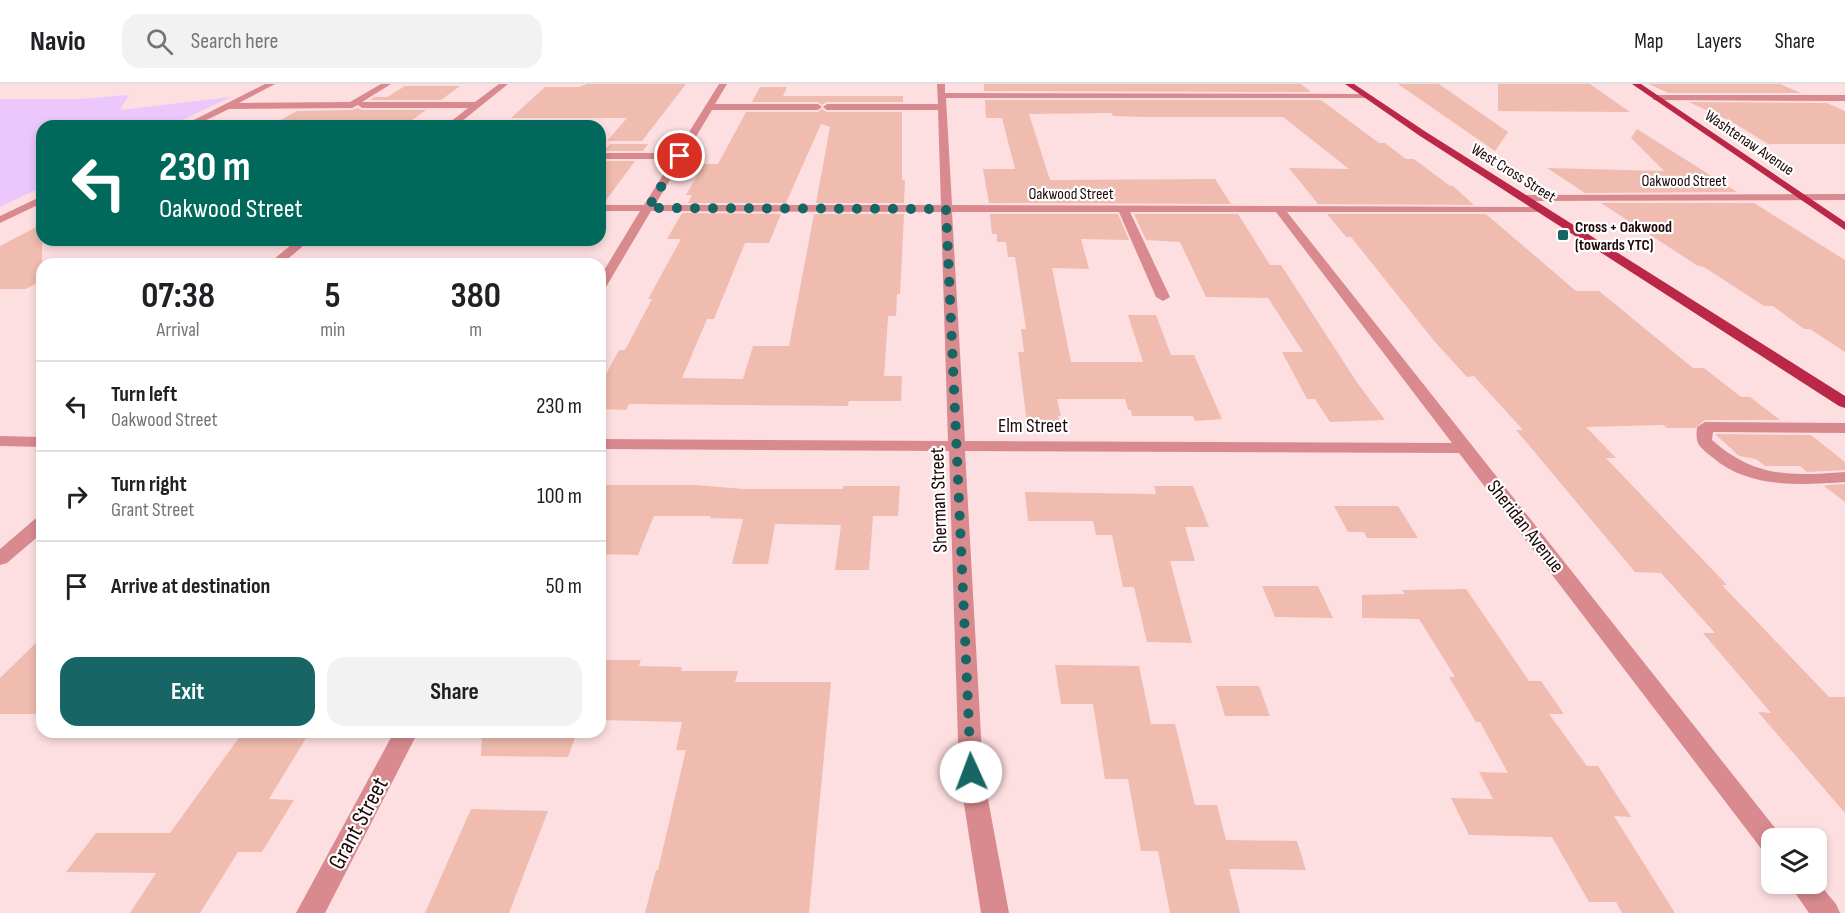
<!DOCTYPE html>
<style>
body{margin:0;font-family:"Sofia Sans Condensed",sans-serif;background:#f2f2f2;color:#202124;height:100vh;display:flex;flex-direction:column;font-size:22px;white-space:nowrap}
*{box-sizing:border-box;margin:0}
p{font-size:20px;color:#757577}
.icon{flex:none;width:33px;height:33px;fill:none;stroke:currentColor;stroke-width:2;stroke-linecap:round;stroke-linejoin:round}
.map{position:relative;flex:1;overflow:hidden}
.panel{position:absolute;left:36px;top:174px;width:570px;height:480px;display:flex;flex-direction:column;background:#fff;border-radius:18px;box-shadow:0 3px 9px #0003}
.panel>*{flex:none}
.hud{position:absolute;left:36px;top:36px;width:570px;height:126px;border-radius:18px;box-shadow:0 3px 9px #0003;background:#00695c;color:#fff;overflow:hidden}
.controls{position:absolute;left:1761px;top:744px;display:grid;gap:12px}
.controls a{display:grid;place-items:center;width:66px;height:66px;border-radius:12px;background:#fff;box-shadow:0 3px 9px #0003;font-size:30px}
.pin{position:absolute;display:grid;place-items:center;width:51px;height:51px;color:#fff;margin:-26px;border:3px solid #fff;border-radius:50%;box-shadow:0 2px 6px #0007}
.me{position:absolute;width:66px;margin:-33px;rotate:358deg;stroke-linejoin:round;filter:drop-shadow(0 0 4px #0008)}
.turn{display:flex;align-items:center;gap:21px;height:126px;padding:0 24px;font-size:27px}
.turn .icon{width:78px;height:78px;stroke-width:2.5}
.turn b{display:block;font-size:42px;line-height:51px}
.eta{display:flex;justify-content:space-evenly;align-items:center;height:102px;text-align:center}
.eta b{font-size:36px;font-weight:700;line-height:42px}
.button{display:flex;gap:12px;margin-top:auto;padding:12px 24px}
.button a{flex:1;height:69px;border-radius:18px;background:#176565;color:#fff;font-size:24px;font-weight:700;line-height:69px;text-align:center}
.button a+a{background:#f2f2f2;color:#202124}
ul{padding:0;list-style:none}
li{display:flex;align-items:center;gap:18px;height:90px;padding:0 24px;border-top:2px solid #e0e0e0}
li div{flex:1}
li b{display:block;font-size:22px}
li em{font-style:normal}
header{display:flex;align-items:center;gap:36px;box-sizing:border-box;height:84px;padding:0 30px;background:#fff;border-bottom:2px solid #e0e0e0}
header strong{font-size:28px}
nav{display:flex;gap:33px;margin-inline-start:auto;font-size:21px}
.search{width:420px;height:54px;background:#f2f2f2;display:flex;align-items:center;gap:15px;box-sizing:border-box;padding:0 21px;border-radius:18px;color:#757577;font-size:22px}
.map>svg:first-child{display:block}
.green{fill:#ebc7fb}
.building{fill:#efbcaf}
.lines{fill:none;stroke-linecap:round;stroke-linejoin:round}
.minor{fill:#d88a8f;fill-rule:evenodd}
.major{fill:#bb2746;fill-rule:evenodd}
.route{stroke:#176565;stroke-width:10;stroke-dasharray:0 18}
.poi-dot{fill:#176565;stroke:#fff;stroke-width:2}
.labels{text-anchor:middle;stroke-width:4.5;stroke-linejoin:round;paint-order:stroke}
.far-street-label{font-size:16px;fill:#1f080a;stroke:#fff}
.far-poi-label{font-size:16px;font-weight:bold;fill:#1f080a;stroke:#fff;text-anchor:start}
.street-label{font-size:20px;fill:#1f080a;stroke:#fff}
.near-street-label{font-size:24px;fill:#1f080a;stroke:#fff}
</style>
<header>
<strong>Navio</strong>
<div class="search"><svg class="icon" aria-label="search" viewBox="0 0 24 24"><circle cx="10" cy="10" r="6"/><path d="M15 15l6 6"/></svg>Search here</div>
<nav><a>Map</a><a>Layers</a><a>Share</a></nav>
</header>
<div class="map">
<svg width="1845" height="829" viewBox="0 0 1845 829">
<rect width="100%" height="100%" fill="#fddfe1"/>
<path class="green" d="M129 11 120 26 231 13 169 42H42V103L0 123V15H79Z"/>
<path class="building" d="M587 0H686L642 57H607L627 34H511L545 3H579Z
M984 0H1301L1311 8 984 7Z
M1398 0H1439L1508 48 1495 67Z
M1498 0H1590L1630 28 1498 27Z
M1649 0H1780L1801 9H1668Z
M405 2H460L441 16H370L374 13H387Z
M760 3H787L783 12H903V18H827L822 21 818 18H752Z
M985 16H1321L1379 59H1385L1406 75H1414L1450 102H1453L1474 121 1318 120 1289 84 1349 85 1283 33H1147L1113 32 1112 29 1029 30 1050 96 1215 95 1231 120 989 119 983 85H1015L1002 34H986Z
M1689 18 1827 19 1845 27V60H1768L1734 39Z
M358 24 362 26H426L404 42H270L297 27 352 26Z
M822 25 827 28H902V96H905L904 119H816L830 43 821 40 786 119H688L692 111H686L704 80H718L746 28H818Z
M1637 45 1737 108 1585 109 1547 84 1664 87 1631 54Z
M610 60H648L643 67H604Z
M600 77H635L604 119H600Z
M1601 119H1754L1845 176V268L1810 245H1804L1773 222H1764L1704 183 1698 182Z
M682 129 781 130 769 159H745L714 235H707L682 294 743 295 753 262H789L814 130H904L900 210H897L896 232H888L884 292H902L901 317H849L848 322 629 320 626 326 600 325V301L619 266H625L652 215H648L681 155H667Z
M990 130H1118L1129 156 1081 155 1089 185 1052 184 1071 278H1143L1128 231H1156L1171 271H1194L1222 335 1195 337 1193 332H1132L1131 326H1128L1125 315H1057L1061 332H1058L1060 339H1027L1018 268H1024L1021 245H1026L1015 173H1008L1006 158H997V150H992Z
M1134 130H1238L1270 181H1281L1356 297 1385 336 1330 338 1315 315H1307L1282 268H1303L1268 214 1206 213 1180 158 1146 156Z
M1327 130H1486L1576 207H1599L1693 284H1704L1741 313H1750L1780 336H1705L1695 344H1667L1663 341 1586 343 1616 374H1606L1727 501H1722L1829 613H1845V729L1758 628 1771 629 1703 549H1715L1661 489 1635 488 1516 346H1523L1474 292 1467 293 1435 258 1351 153H1346Z
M42 140V196L26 205H0V162Z
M1715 350 1811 351 1845 378V386L1807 388 1800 382H1765L1756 375 1739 372Z
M1845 400V418L1824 402 1828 401Z
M600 401H695L743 405H843V402H900L898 432H873L869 486H835L841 441 775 440 768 480H732L743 435 710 434 711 432H654L638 471 600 470Z
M1154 402H1193L1209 443H1185L1195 477H1170L1192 559 1147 558 1134 503H1123L1112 451H1096L1093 437H1028L1025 408 1156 410Z
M1334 422H1398L1418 454H1367L1364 448H1348Z
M1262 502H1318L1333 534 1275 533Z
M1466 505 1529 597H1541L1564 630H1549L1587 682H1598L1631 733 1614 732 1675 829H1622L1616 818H1589L1552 753 1469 751 1451 714 1493 715 1479 688 1508 689 1480 638H1476L1449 593H1455L1419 535 1362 534V511L1405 510 1402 506Z
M42 553V630H0V594Z
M600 576H641L639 582 682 583 681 587H738L735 598H831L809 829H645L656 786H658L686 666H676L682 638 600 636Z
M1055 581 1139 582 1151 640H1175L1195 721H1217L1226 756 1297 757 1306 786 1229 785 1240 829H1170L1158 767H1141L1128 695H1105L1093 620H1061Z
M1216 602H1259L1270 632H1225Z
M243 648H303L299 654H306L269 715 294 716 262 768H238L200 829H130L156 789 66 788 96 749H170Z
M482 648H577L568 673 481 672Z
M471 725 548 727 509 829H425Z"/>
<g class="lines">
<path class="minor" d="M265 0H275L239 19 350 18 381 0H391L362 18H475L499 0H508L456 42H445L468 24H362L358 21 352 24 229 25 194 42H182Z
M719 0H727L715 20H818L822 23 818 26H712L655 121H941L938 26H827L823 23 827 20H938L937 0H945V9L1365 10 1369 12 1365 14H946L952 121 1545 123 1547 125 1541 128H1287L1783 754H1772V770L1763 767 1459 369 965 367 983 688 1009 829H981L959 688 949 367 600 365V355L948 357 941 128 651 127 606 203 600 207V193L640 127H600V121H644L673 75H600V69H676ZM952 128H1119L1156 213 1163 217 1170 213 1130 128H1276L1452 359 965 357Z
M1656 11H1845V17L1653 16V12Z
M1845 110V116L1524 117 1519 114 1524 111Z
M42 112V119L0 139V132Z
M297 156H310L282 180H268Z
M1705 338 1845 339V349L1713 348 1712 356C1755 394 1791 392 1845 388V398C1800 401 1749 405 1712 373 1699 362 1695 361 1697 343Z
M0 352 42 353V363L0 362Z
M42 433V449L7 479 0 481V465L35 435Z
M394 648H418L325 829H296Z
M1816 796 1836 820 1840 829H1809L1789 800H1816Z"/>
<path class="major" d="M1345 0H1354L1426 48 1845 312V324L1839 322 1420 52Z
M1632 0H1641L1845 138V146Z"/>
</g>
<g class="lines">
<path class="route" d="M680 72 648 124 946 125 971 688"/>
</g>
<rect class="poi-dot" x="1557" y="145" width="12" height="12" rx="3"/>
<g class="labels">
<g class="far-street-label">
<text transform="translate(1750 58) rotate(34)" y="6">Washtenaw Avenue</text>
<text transform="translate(1514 88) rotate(32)" y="6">West Cross Street</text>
<text x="1684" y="102">Oakwood Street</text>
<text x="1071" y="115">Oakwood Street</text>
</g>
<g class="far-poi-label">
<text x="1575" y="148">Cross + Oakwood<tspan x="1575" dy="18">(towards YTC)</tspan></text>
</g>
<g class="street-label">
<text x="1033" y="348">Elm Street</text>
<text transform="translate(938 416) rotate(-92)" y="7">Sherman Street</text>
<text transform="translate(1526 442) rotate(52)" y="7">Sheridan Avenue</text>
</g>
<g class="near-street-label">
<text transform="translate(358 739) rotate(-62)" y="8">Grant Street</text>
</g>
</g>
</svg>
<div class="controls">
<a><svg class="icon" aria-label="layers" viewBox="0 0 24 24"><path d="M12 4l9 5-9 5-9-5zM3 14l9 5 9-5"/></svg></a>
</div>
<div class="pin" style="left:680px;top:72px;background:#d93025"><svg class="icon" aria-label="arrive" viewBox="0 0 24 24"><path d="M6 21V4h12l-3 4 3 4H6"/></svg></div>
<svg class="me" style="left:971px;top:688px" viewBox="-20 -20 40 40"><circle r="19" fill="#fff"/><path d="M0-13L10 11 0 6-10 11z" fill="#176565"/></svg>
<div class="hud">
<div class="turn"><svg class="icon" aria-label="left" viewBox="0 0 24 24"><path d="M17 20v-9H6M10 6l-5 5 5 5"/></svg><div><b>230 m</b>Oakwood Street</div></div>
</div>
<section class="panel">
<div class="eta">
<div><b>07:38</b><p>Arrival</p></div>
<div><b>5</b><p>min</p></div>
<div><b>380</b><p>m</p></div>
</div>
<ul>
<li><svg class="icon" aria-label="left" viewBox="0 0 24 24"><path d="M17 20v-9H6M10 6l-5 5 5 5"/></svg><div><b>Turn left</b><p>Oakwood Street</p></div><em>230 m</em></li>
<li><svg class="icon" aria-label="right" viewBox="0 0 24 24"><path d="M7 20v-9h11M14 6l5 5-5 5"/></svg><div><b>Turn right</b><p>Grant Street</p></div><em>100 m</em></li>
<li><svg class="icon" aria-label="arrive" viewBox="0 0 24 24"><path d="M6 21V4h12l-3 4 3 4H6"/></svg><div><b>Arrive at destination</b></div><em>50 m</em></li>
</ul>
<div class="button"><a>Exit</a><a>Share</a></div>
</section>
</div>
